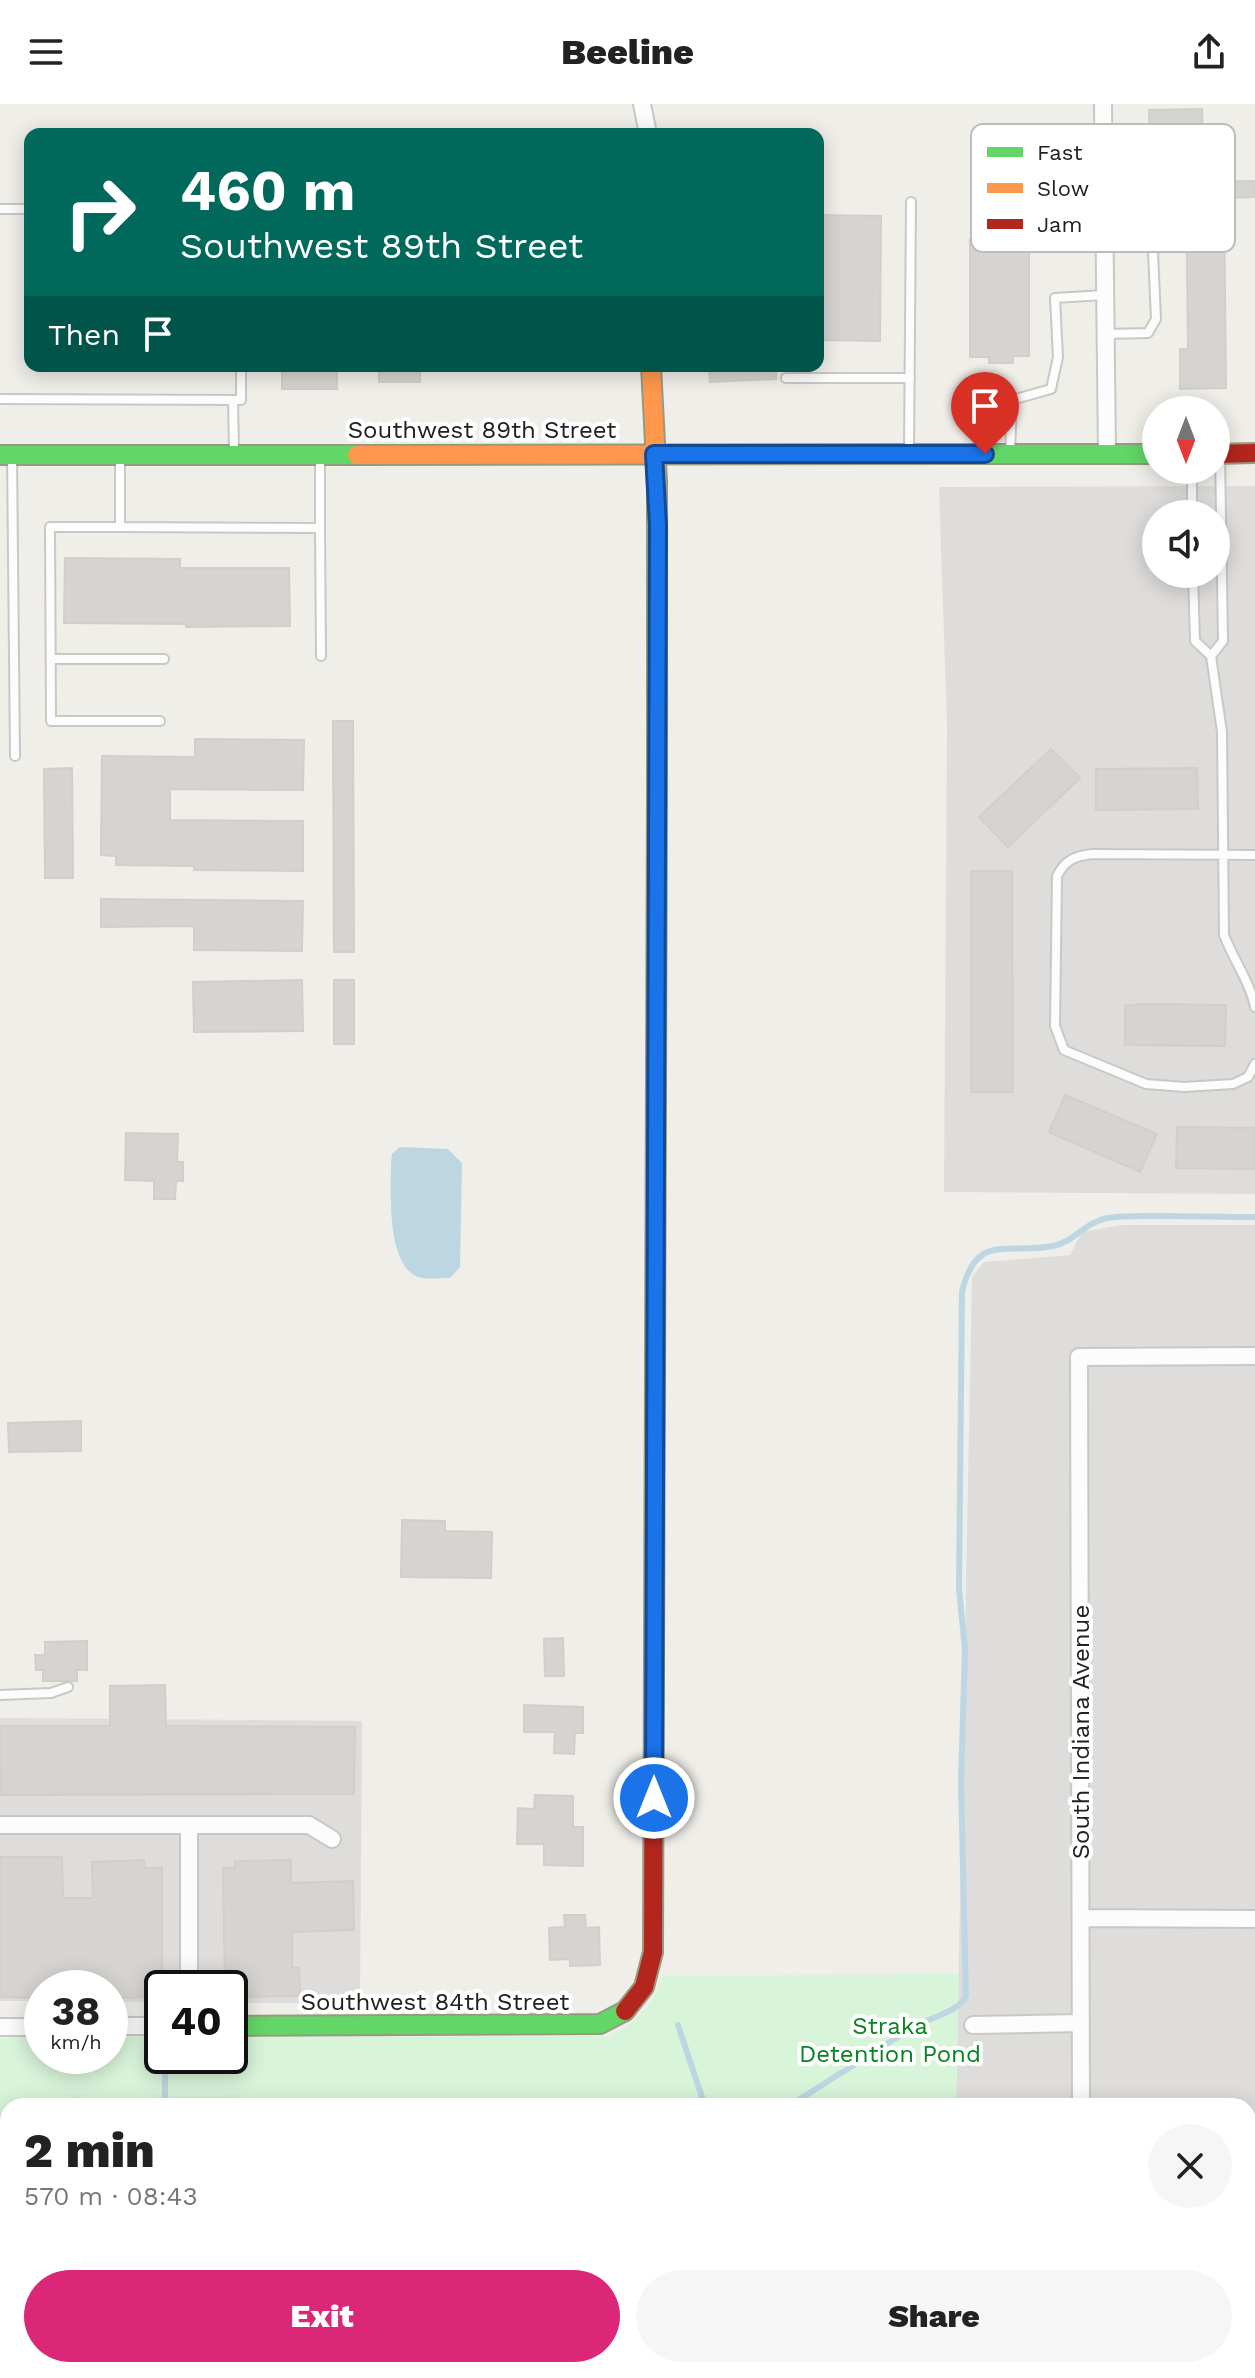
<!DOCTYPE html>
<meta charset="utf-8">
<style>
body{margin:0;font-family:"Work Sans",sans-serif;background:#f6f6f6;color:#222;height:100vh;display:flex;flex-direction:column;font-size:30px;white-space:nowrap}
*{box-sizing:border-box;margin:0}
p{font-size:26px;color:#767676}
.icon{flex:none;width:44px;height:44px;fill:none;stroke:currentColor;stroke-width:2;stroke-linecap:round;stroke-linejoin:round}
.map{position:relative;flex:1;overflow:hidden}
.sheet{position:absolute;left:0px;top:1994px;width:1256px;height:280px;display:flex;flex-direction:column;background:#fff;border-radius:24px 24px 0 0;box-shadow:0 4px 20px #0003}
.sheet>*{flex:none}
.guide{position:absolute;left:24px;top:24px;width:800px;height:244px;border-radius:16px;box-shadow:0 4px 20px #0003;background:#00695c;color:#fff;overflow:hidden}
.needle{width:52px;rotate:180deg}
.tools{position:absolute;left:1142px;top:292px;display:grid;gap:16px}
.tools a{display:grid;place-items:center;width:88px;height:88px;border-radius:50%;background:#fff;box-shadow:0 4px 20px #0003;font-size:40px}
.speed{position:absolute;left:24px;top:1866px;display:flex;gap:16px;font-size:40px;font-weight:700;text-align:center}
.speed>*{display:grid;place-content:center;width:104px;height:104px;border-radius:50%;background:#fff;box-shadow:0 4px 20px #0003;line-height:1}
.speed small{font-size:20px;font-weight:400}
.speed .limit{border:4px solid #111;border-radius:12px;background:#fff;color:#111}
.pin{position:absolute;display:grid;place-items:center;width:68px;height:68px;color:#fff;margin:-82px -34px;border-radius:50% 50% 50% 0;rotate:-45deg;box-shadow:0 0 8px #0007}
.pin .icon{rotate:45deg}
.me{position:absolute;width:88px;margin:-44px;rotate:0deg;stroke-linejoin:round;filter:drop-shadow(0 0 6px #0008)}
.turn{display:flex;align-items:center;gap:28px;height:168px;padding:0 24px;font-size:36px}
.turn .icon{width:104px;height:104px;stroke-width:2.5}
.turn b{display:block;font-size:56px;line-height:68px}
.then{display:flex;align-items:center;height:76px;padding:0 24px;background:#0003;gap:16px;font-size:30px}
.round{display:grid;place-items:center;flex:none;width:84px;height:84px;border-radius:42px;background:#f6f6f6}
.head{display:flex;align-items:center;justify-content:space-between;height:136px;padding:0 24px}
h1{font-size:48px;font-weight:800;line-height:60px}
.action{display:flex;gap:16px;margin-top:auto;padding:16px 24px}
.action a{flex:1;height:92px;border-radius:48px;background:#db2777;color:#fff;font-size:32px;font-weight:800;line-height:92px;text-align:center}
.action a+a{background:#f6f6f6;color:#222}
header{display:flex;justify-content:space-between;align-items:center;height:104px;padding:0 24px;background:#fff;font-size:36px;font-weight:800}
.map>svg:first-child{display:block}
.residential{fill:#dedddb;fill-rule:evenodd}
.park{fill:#d8f5da}
.water{fill:#bdd7e2}
.lines{fill:none;stroke-linecap:round;stroke-linejoin:round}
.stream{stroke:#bdd7e2;stroke-width:6}
.building{fill:#d6d4d0;stroke:#d2cfca;stroke-width:2}
.lane-casing{stroke:#c8c8c5;stroke-width:12}
.street-casing{stroke:#c8c8c5;stroke-width:20}
.fast-casing{stroke:#959a80;stroke-width:22}
.slow-casing{stroke:#959a80;stroke-width:22}
.jam-casing{stroke:#959a80;stroke-width:22}
.lane{stroke:#fdfcfc;stroke-width:8}
.street{stroke:#fdfcfc;stroke-width:16}
.fast{stroke:#63d668;stroke-width:18}
.slow{stroke:#ff974d;stroke-width:18}
.jam{stroke:#b3261e;stroke-width:18}
.route-casing{stroke:#114b97;stroke-width:20}
.route{stroke:#1a73e8;stroke-width:14}
.labels{text-anchor:middle;stroke-width:8;stroke-linejoin:round;paint-order:stroke}
.street-label{font-size:24px;fill:#212121;stroke:#fff}
.park-label{font-size:24px;fill:#0a8420;stroke:#fff}
.key{fill:#fff;stroke:#bcbcbc;stroke-width:2}
.key-label{font-size:22px;fill:#212121}
</style>
<header><svg class="icon" aria-label="menu" viewBox="0 0 24 24"><path d="M4 6h16M4 12h16M4 18h16"/></svg>Beeline<svg class="icon" aria-label="share" viewBox="0 0 24 24"><path d="M12 15V3M7 8l5-5 5 5M5 13v7h14v-7"/></svg></header>
<div class="map">
<svg width="1255" height="2274" viewBox="0 0 1255 2274">
<rect width="100%" height="100%" fill="#efeee9"/>
<path class="residential" d="M1255 382V1090L944 1088 947 621 939 383ZM1156 410H1216V470H1156Z
M1122 1121H1255V2274H951L952 2266H1248V2002H956L972 1173 984 1158 1070 1151 1082 1128Z
M0 1614 362 1617 360 1899H230V1884H162V1898H110V1884H42V1897H0Z"/>
<path class="park" d="M959 1870 956 2002H8V2266H952L951 2274H0V1934L42 1933V1952H110V1933H162V1952H230V1933L609 1932C639 1917 650 1904 663 1872Z"/>
<path class="water" d="M400 1043 448 1045 462 1059 460 1163 450 1174C440 1174 426 1176 418 1173 386 1160 391 1088 391 1059L392 1050Z"/>
<g class="lines">
<path class="stream" d="M678 1921 705 2002
M165 1952V2002
M789 2002 915 1922C930 1914 960 1907 966 1892L961 1678 965 1546 959 1484 962 1188C976 1128 1006 1151 1053 1142 1074 1138 1084 1119 1107 1114 1125 1111 1144 1112 1162 1112 1193 1112 1224 1113 1255 1113
M165 2266V2274
M372 2274 384 2266"/>
</g>
<path class="building" d="M1202 5 1203 38H1176V56L1150 57 1149 6Z
M1255 77V93L1224 94 1226 284 1180 285V245H1188L1186 78Z
M818 111 881 112 880 237 818 236Z
M1029 134V252H1013V259H989V253H970V135Z
M282 262H337V285H282Z
M379 262H420V278H379Z
M709 262H776V275L710 278Z
M65 454 180 455V464H289L290 522 186 523V520L64 519Z
M333 617H353L354 848H334Z
M195 635 304 636 303 686 170 685V716L303 717V767L194 766V762L116 761V752L101 751 102 652 195 653Z
M1051 645 1080 674 1008 743 979 713Z
M72 664 73 774H45L44 665Z
M1197 664 1198 705 1096 706V665Z
M971 767H1012L1013 988H971Z
M101 795 303 797 302 847 194 846V822L101 823Z
M302 876 303 927 194 928 193 878Z
M334 876H354V940H334Z
M1143 900 1226 901 1225 942 1125 941V902Z
M1065 991 1157 1030 1140 1068 1049 1028Z
M1177 1023 1255 1024V1065L1176 1064Z
M126 1029 178 1030 177 1058H183V1077H176L175 1095H154V1077L125 1076Z
M81 1317V1347L9 1348 8 1319Z
M402 1416 445 1417V1427L492 1428 491 1474 401 1473Z
M563 1534 564 1572H545L544 1535Z
M87 1537V1566H77V1577H43V1566H36L35 1551H45V1538Z
M165 1581 166 1622 355 1623 354 1690 1 1691 0 1622H110V1582Z
M524 1601 583 1603V1629H575L574 1650 554 1649 555 1628H524Z
M535 1691 573 1692V1723H583V1762L544 1761V1740H517L518 1704 534 1705Z
M0 1753H62L63 1794H93L92 1758 144 1756V1764H162V1893L110 1894V1884H42V1894L0 1893Z
M291 1756V1779L353 1777 354 1826 292 1828V1864H299L300 1892 230 1893V1884H225L223 1764H235V1757Z
M564 1811H585L586 1824 599 1823 600 1861 570 1862V1855L550 1856 549 1824 565 1823Z"/>
<g class="lines">
<g class="lane-casing">
<path id="lane" d="M1104 82 1142 87 1151 102 1156 215 1148 229 1105 230
M0 105H30
M786 274H910
M0 295 241 296V262
M233 296 234 347
M909 349 911 98
M1010 349 1012 296 1051 285 1058 253 1055 194 1104 191
M12 351 15 652
M120 351V423H50L51 617H160
M1192 366V410
M120 423 320 424V353
M320 424 321 552
M1193 470 1195 537 1211 552 1223 537 1220 350
M1211 552 1222 628 1224 831C1233 855 1250 878 1255 903
M51 555H164
M1255 751 1092 750C1075 752 1065 756 1057 772L1055 922 1064 946 1146 980 1184 983 1233 980 1248 973 1255 960
M0 1591 51 1589 68 1583"/>
</g>
<g class="street-casing">
<path id="street" d="M642 0 648 30
M1103 0 1107 350
M0 1721H309L332 1735
M1081 1814 1255 1815
M189 1884V1721
M973 1921 1081 1919
M110 1922H162
M0 1923H42
M1081 2002 1079 1253 1255 1252
M1248 2056H1255
M1080 2274V2266"/>
</g>
<g class="fast-casing">
<path id="fast" d="M951 350H1156
M0 351H357
M657 690V378
M230 1922 600 1920 625 1907"/>
</g>
<g class="slow-casing">
<path id="slow" d="M651 262 657 378
M357 351 951 350
M655 1263 657 690"/>
</g>
<g class="jam-casing">
<path id="jam" d="M1216 350 1255 349
M625 1907 644 1883 653 1848 655 1263"/>
</g>
<use href="#lane" class="lane"/>
<use href="#street" class="street"/>
<use href="#fast" class="fast"/>
<use href="#slow" class="slow"/>
<use href="#jam" class="jam"/>
</g>
<g class="lines">
<g class="route-casing">
<path id="route" d="M654 1694 658 421 654 350H985"/>
</g>
<use href="#route" class="route"/>
</g>
<g class="labels">
<g class="street-label">
<text x="482" y="334">Southwest 89th Street</text>
<text transform="translate(1081 1628) rotate(-90)" y="8">South Indiana Avenue</text>
<text x="435" y="1906">Southwest 84th Street</text>
</g>
<g class="park-label">
<text x="890" y="1930">Straka<tspan x="890" dy="28">Detention Pond</tspan></text>
</g>
</g>
<rect x="971" y="20" width="264" height="128" rx="12" class="key"/>
<rect x="987" y="43" width="36" height="10" fill="#63d668"/>
<rect x="987" y="79" width="36" height="10" fill="#ff974d"/>
<rect x="987" y="115" width="36" height="10" fill="#b3261e"/>
<g class="key-label">
<text x="1037" y="56">Fast</text>
<text x="1037" y="92">Slow</text>
<text x="1037" y="128">Jam</text>
</g>
</svg>
<div class="tools">
<a><svg class="needle" viewBox="-14 -14 28 28"><path d="M0-13l5 13h-10z" fill="#e53935"/><path d="M0 13l5-13h-10z" fill="#767676"/></svg></a>
<a><svg class="icon" aria-label="sound" viewBox="0 0 24 24"><path d="M4 9h4l5-4v14l-5-4H4zM17 9q2 3 0 6"/></svg></a>
</div>
<div class="speed"><div>38<small>km/h</small></div><div class="limit">40</div></div>
<div class="pin" style="left:985px;top:350px;background:#d93025"><svg class="icon" aria-label="arrive" viewBox="0 0 24 24"><path d="M6 21V4h12l-3 4 3 4H6"/></svg></div>
<svg class="me" style="left:654px;top:1694px" viewBox="-20 -20 40 40"><circle r="17" fill="#1a73e8" stroke="#fff" stroke-width="3"/><path d="M0-11L8 9 0 5-8 9z" fill="#fff"/></svg>
<div class="guide">
<div class="turn"><svg class="icon" aria-label="right" viewBox="0 0 24 24"><path d="M7 20v-9h11M14 6l5 5-5 5"/></svg><div><b>460 m</b>Southwest 89th Street</div></div>
<div class="then">Then<svg class="icon" aria-label="arrive" viewBox="0 0 24 24"><path d="M6 21V4h12l-3 4 3 4H6"/></svg></div>
</div>
<section class="sheet">
<div class="head"><div><h1>2 min</h1><p>570 m · 08:43</p></div><a class="round"><svg class="icon" aria-label="close" viewBox="0 0 24 24"><path d="M6 6l12 12M18 6L6 18"/></svg></a></div>
<div class="action"><a>Exit</a><a>Share</a></div>
</section>
</div>
